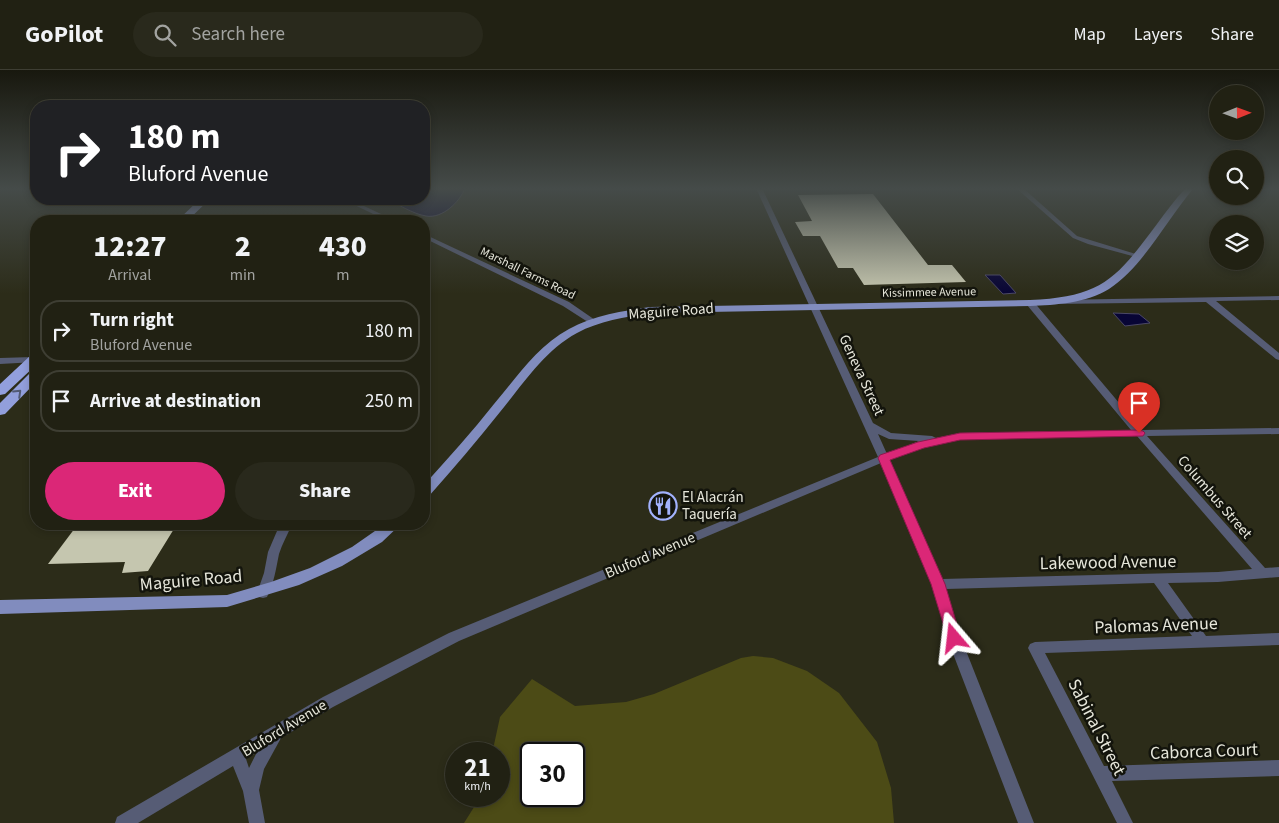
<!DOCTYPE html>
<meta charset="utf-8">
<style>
body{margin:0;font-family:"Source Sans 3",sans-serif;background:#29291c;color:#f1f3f6;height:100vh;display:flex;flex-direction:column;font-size:19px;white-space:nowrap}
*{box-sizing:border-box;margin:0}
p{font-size:16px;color:#a2a3a0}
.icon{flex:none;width:28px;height:28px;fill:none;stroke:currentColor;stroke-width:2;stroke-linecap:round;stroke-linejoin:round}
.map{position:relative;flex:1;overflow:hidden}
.sheet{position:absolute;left:30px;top:145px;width:400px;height:315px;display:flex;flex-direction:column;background:#212113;border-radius:20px;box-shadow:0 2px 8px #0003,0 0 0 1px #3e3e33}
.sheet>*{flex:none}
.guide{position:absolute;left:30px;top:30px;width:400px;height:105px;border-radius:20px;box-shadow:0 2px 8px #0003,0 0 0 1px #3e3e33;background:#202124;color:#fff;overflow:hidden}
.needle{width:32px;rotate:89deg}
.buttons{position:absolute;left:1209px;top:15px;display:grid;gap:10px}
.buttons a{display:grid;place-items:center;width:55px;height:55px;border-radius:50%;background:#212113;box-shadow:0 2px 8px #0003,0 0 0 1px #3e3e33;font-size:25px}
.speed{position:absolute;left:445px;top:672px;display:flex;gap:10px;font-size:25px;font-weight:700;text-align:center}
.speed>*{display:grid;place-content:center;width:65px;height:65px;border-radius:50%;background:#212113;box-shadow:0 2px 8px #0003,0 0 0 1px #3e3e33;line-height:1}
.speed small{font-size:12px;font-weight:400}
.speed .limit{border:2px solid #111;border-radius:8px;background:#fff;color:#111}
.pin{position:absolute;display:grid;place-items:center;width:42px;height:42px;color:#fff;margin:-51px -21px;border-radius:50% 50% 50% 0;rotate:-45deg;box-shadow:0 0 5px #0007}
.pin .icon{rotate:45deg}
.me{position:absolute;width:55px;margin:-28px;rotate:343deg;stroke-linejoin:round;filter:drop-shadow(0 0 4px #0008)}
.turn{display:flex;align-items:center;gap:18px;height:105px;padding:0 15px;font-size:22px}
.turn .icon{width:65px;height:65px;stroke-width:2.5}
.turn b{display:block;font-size:35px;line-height:42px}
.eta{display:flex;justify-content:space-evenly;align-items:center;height:85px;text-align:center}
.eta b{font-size:30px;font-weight:800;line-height:35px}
.button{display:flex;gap:10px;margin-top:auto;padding:10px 15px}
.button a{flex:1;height:58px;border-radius:30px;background:#db2777;color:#fff;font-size:20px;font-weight:800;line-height:58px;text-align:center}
.button a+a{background:#29291c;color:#f1f3f6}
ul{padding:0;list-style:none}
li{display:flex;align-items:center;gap:15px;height:62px;margin:0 10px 8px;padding:0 5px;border:2px solid #3e3e33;border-radius:20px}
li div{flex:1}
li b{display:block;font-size:19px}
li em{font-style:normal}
header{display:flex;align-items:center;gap:30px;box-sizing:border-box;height:70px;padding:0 25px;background:#212113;border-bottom:1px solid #3e3e33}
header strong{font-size:24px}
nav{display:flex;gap:28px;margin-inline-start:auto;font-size:18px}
.search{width:350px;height:45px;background:#29291c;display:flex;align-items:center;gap:12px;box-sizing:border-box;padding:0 18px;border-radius:28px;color:#a2a3a0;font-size:19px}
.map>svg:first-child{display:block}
.green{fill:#4c4b16;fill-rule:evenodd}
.water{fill:#080535;stroke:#4b4866}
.building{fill:#c5c6af}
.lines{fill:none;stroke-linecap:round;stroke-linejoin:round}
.minor{fill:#565c75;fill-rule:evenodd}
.major{fill:#818cbe;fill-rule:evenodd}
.highway{fill:#929fdc;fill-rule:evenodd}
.oneway{stroke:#525a74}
.route{fill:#db2777;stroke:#8e194d}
.labels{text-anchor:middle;stroke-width:5;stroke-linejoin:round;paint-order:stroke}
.far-street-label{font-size:12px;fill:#e6e6da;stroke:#13140c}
.street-label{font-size:15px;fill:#e6e6da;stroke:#13140c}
.poi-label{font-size:15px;fill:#e6e6da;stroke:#13140c;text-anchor:start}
.near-street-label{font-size:18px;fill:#e6e6da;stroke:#13140c}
</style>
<header>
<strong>GoPilot</strong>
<div class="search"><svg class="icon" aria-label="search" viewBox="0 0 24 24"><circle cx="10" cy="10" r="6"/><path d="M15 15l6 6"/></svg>Search here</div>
<nav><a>Map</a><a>Layers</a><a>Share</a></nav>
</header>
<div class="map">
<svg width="1279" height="753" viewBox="0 0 1279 753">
<rect width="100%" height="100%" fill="#2c2c19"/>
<path class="green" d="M753 586 773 588 807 601 839 623 877 672 891 718 894 753H464L481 726H499V684H492L500 647 532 609 575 636 626 632 654 624 741 588ZM531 684H574V726H531Z"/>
<path class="water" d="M424 118H465C460 132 442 149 426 146 413 144 398 134 386 129H424Z
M985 205H1000L1016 223 1003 224Z
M1113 243 1139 244 1150 253 1125 256Z"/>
<path class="building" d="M873 124 928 195H952L966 212 864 215 853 198H838L820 166H803L795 152 812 151 798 125Z
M78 454H177L148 501 122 503 125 492 48 494Z"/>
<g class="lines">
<path class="minor" d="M756 118H762L873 353 891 363 932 366 936 368 960 363 1131 360 1027 235V231H1033L1142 360 1279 358V364L1147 366 1265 498 1279 497V507L1218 512 1168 513 1206 566 1279 563V575L1045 583 1104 696 1279 690V706L1112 711 1133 753H1117L1028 578 1030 574 1035 572 1192 566 1154 513 946 519 961 568 1034 753H1018L947 568 932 514 881 393 459 571 333 637 281 668 264 699 259 720 265 753H249L243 721 233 696 138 753H115L117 747 323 627 449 563 878 387ZM878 364 889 369 919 371 887 384ZM1137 366 1252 499 1218 502 942 509 890 390 924 377 960 369ZM257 682 249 698 246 689Z
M1016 118H1023L1077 166 1139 185 1136 187 1088 174 1073 168Z
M342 129H349L396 151H388Z
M424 164 569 232 598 252 594 254H591L563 236 424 168Z
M1279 226V230L1216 231 1279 283V290L1276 289 1206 232 1055 234 1051 232 1055 230Z
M33 287 36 288V292L0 294V288Z
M280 454H292C288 464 282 474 279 484 276 499 274 513 267 527L263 528 259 527 257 523 264 503 268 482Z"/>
<path class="major" d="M1186 118H1194C1167 149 1143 197 1109 219 1086 233 1056 235 1030 236L650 243C625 247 599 251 577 263 544 281 524 313 500 342 477 371 453 399 429 426L424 428V415C448 388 472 362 494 334 517 307 537 276 569 259 594 245 623 241 650 237L1030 230C1102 227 1116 209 1157 154 1166 142 1175 129 1186 118Z
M385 454H401L382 472 342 496 299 515 227 537 0 544V530L227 525 271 512 310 498 352 477Z"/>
<path class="highway" d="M200 129H210L187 151H177Z
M36 284V295L5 324 0 325V314L31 285Z
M36 301V312L5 344 0 345V333L31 302Z"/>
</g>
<defs><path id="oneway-chevron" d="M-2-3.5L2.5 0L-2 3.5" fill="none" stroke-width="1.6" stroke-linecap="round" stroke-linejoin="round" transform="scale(1.25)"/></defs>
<use class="oneway" href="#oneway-chevron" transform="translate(18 323) rotate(-44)"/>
<linearGradient id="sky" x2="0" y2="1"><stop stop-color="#18180e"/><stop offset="0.53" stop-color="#454b49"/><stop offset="1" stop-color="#454b49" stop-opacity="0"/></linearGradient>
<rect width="1279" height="224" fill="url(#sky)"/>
<path class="route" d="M1139 360 1143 361 1145 363 1143 366 960 370 924 378 890 390 945 514 961 568 959 573 954 575 949 573 931 514 878 388 880 385 918 372 960 363Z"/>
<defs>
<g id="restaurant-ring" transform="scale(1.4375)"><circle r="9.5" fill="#13140c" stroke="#a2b2fd" stroke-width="1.5"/><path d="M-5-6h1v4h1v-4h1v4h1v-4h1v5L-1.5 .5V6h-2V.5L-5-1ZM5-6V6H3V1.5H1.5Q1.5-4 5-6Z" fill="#a2b2fd"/></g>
</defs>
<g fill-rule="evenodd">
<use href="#restaurant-ring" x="663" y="436"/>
</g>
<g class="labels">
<g class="far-street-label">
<text transform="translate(528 203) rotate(26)" y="4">Marshall Farms Road</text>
<text transform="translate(929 222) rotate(-1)" y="4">Kissimmee Avenue</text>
</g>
<g class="street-label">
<text transform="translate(671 241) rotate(-4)" y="5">Maguire Road</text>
<text transform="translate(862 305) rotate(65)" y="5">Geneva Street</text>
<text transform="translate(1215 427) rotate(49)" y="5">Columbus Street</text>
<text transform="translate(650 485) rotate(-23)" y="5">Bluford Avenue</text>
<text transform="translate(284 658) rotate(-31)" y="5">Bluford Avenue</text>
</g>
<g class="poi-label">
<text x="682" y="432">El Alacrán<tspan x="682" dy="17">Taquería</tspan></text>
</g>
<g class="near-street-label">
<text transform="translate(1108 492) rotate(-1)" y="6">Lakewood Avenue</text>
<text transform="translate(191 510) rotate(-5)" y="6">Maguire Road</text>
<text transform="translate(1156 555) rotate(-2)" y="6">Palomas Avenue</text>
<text transform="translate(1097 657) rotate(63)" y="6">Sabinal Street</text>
<text transform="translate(1204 681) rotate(-2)" y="6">Caborca Court</text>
</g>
</g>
</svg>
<div class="buttons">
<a><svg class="needle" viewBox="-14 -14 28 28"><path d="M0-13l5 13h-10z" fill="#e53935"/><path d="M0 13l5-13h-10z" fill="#a2a3a0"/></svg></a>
<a><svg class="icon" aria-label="search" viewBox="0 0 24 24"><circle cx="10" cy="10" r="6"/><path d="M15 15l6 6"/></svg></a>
<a><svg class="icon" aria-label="layers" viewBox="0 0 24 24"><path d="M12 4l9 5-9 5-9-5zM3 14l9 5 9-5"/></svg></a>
</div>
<div class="speed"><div>21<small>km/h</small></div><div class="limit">30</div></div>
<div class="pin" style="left:1139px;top:363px;background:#d93025"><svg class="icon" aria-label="arrive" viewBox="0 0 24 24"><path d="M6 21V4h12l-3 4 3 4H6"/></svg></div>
<svg class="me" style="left:954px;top:568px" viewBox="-20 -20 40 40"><path d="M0-17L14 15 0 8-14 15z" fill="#db2777" stroke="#fff" stroke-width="4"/></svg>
<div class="guide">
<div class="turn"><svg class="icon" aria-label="right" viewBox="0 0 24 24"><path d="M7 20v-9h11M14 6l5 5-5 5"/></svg><div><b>180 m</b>Bluford Avenue</div></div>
</div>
<section class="sheet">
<div class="eta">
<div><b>12:27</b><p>Arrival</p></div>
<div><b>2</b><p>min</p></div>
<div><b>430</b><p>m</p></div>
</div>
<ul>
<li><svg class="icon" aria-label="right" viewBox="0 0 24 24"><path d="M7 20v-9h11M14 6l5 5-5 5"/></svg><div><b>Turn right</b><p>Bluford Avenue</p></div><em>180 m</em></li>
<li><svg class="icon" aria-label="arrive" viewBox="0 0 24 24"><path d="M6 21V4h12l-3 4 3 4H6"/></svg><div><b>Arrive at destination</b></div><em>250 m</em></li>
</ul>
<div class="button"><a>Exit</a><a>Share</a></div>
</section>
</div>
